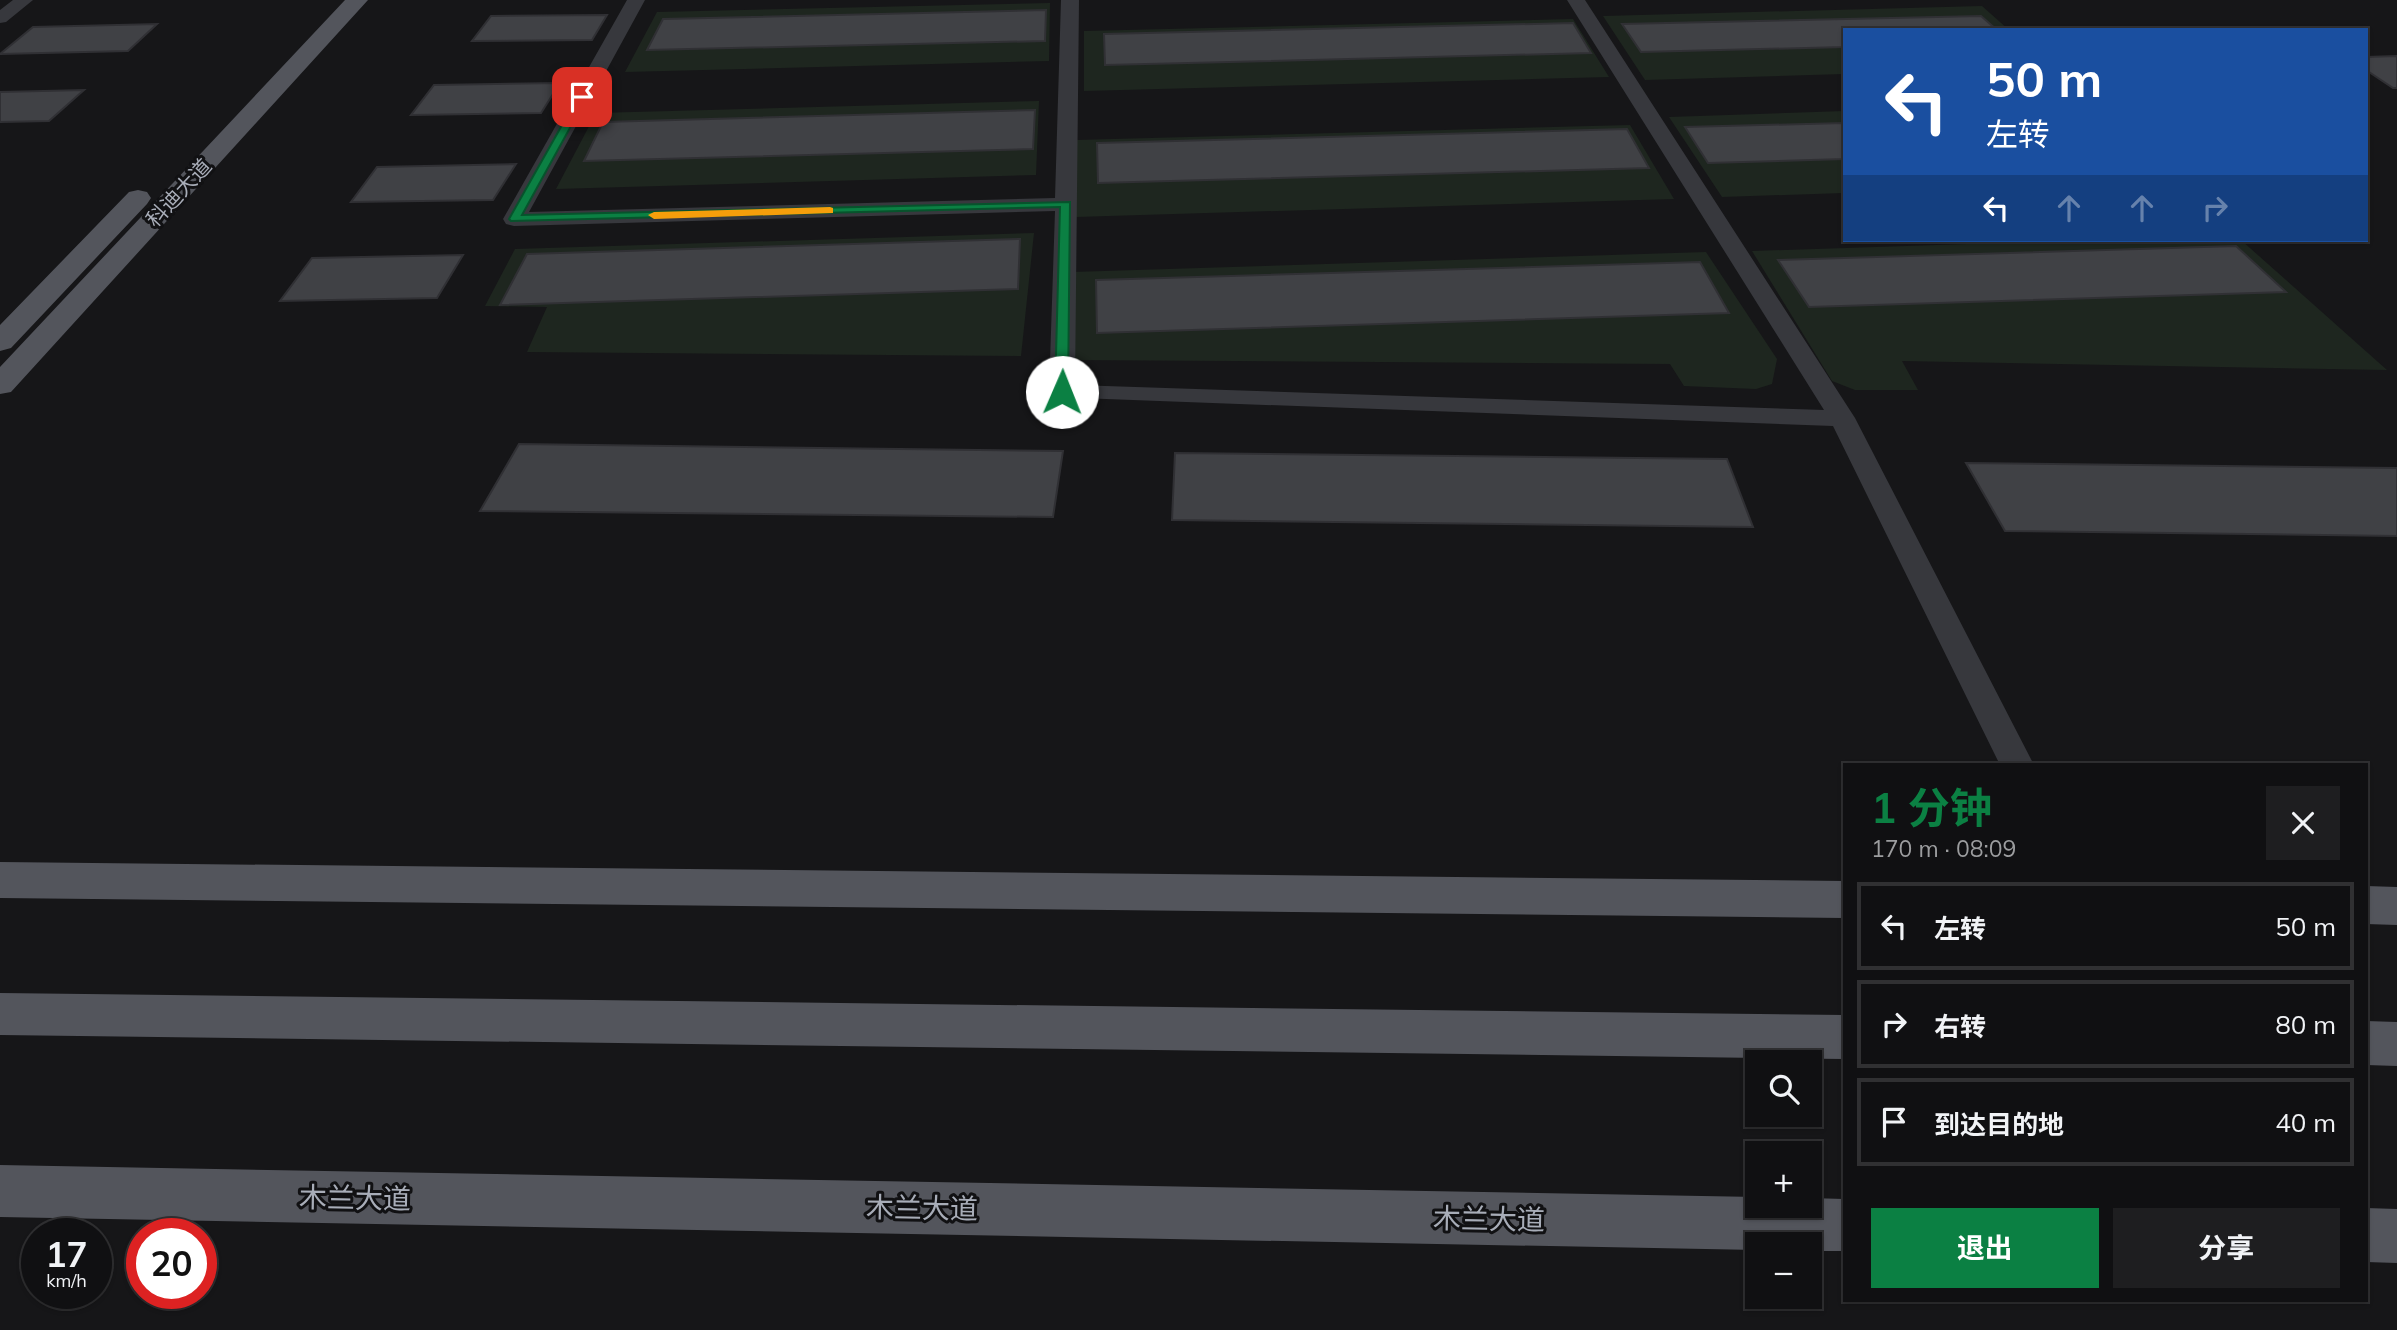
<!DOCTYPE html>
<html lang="zh">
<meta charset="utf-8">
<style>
body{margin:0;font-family:Mulish,"Noto Sans SC",sans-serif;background:#1e1e20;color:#f1f3f6;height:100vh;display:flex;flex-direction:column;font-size:26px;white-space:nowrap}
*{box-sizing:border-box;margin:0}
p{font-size:23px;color:#9c9d9f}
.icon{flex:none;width:38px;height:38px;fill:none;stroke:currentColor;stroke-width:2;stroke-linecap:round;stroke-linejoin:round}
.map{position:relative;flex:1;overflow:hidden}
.sheet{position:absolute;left:1843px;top:763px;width:525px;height:539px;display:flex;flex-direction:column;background:#101012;border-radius:0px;box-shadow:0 2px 5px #0004,0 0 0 2px #303032}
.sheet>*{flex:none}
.top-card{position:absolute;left:1843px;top:28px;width:525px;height:214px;border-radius:0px;box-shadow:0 2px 5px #0004,0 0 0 2px #303032;background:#1a4fa0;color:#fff;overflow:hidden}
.fabs{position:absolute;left:1745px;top:1050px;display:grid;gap:14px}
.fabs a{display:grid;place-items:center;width:77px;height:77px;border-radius:0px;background:#101012;box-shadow:0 2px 5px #0004,0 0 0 2px #303032;font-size:35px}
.speed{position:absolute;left:21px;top:1218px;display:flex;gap:14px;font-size:35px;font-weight:700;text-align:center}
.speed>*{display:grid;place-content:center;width:91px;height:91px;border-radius:50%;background:#101012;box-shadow:0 2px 5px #0004,0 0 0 2px #303032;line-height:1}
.speed small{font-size:18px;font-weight:400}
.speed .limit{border:10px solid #d22;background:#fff;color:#111}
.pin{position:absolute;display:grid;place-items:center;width:60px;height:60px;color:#fff;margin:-30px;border-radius:14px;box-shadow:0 4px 10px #0006}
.me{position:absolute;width:77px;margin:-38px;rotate:1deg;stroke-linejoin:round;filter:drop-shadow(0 0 5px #0008)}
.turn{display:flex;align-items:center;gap:24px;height:147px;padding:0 28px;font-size:32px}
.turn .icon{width:91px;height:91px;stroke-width:2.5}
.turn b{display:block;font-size:49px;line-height:60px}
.lanes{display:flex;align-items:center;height:66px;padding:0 28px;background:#0003;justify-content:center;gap:35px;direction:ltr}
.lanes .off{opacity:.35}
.round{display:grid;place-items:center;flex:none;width:74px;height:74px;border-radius:0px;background:#1e1e20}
.headline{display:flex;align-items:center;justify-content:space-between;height:119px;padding:0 28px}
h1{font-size:42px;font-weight:700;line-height:52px;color:#0b8043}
.button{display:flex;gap:14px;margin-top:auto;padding:14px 28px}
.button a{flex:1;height:80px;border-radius:0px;background:#0b8043;color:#fff;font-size:28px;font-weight:700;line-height:80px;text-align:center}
.button a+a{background:#1e1e20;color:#f1f3f6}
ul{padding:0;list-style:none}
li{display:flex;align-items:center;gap:21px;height:88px;margin:0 14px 10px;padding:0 14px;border:4px solid #303032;border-radius:0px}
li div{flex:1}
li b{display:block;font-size:26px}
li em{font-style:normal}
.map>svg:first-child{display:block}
.green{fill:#1e261f}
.building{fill:#404145;stroke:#303034;stroke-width:2}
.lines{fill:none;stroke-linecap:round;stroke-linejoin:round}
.lane{fill:#37383d;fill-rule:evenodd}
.primary{fill:#53555c;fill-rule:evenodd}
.route{fill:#0b8043;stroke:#07532c;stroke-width:2}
.slow{fill:#f59e0b}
.labels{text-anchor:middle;stroke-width:6;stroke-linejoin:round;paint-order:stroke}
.far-street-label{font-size:21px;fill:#a8adb8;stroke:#111113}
.near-street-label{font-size:28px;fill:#a8adb8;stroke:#111113}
</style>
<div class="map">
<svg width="2397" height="1330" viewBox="0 0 2397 1330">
<rect width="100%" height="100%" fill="#161618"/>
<path class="green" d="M1050 3 1049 61 625 72 657 12Z
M1982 6 2009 30H1844V74L1645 80 1603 16Z
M1573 19 1609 77 1084 91V31Z
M1039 101 1036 175 556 189 596 113Z
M1844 111V193L1722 197 1669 117Z
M1630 125 1674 199 1076 217V140Z
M1034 233 1021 356 527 352 547 307 485 306 515 249Z
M2085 240H2241L2387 370 1902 361 1918 390H1855L1832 381 1752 251Z
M1706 252 1777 359 1772 384 1756 389 1684 386 1670 364 1069 360 1072 272Z"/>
<path class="building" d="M1046 10 1045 41 647 50 663 19Z
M607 15 592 40 472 41 491 16Z
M1981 16 1997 30H1844V47L1641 52 1622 24Z
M1573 23 1591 53 1105 65 1104 34Z
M157 24 128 51 0 54 33 27Z
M2397 56V88H2393L2366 70V57Z
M560 83 541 113 411 115 434 85Z
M84 90 49 121 0 122V92Z
M1035 110 1033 149 584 161 603 122Z
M1844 123V159L1708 163 1685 127Z
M1627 129 1649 168 1098 183 1097 143Z
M516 164 493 200 351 202 377 167Z
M1020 239 1018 289 500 305 527 254Z
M2236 246 2286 292 1809 307 1778 260Z
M463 255 437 298 280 301 312 258Z
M1700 262 1729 313 1097 333 1096 280Z
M519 444 1063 451 1053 517 480 511Z
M1175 453 1727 459 1753 527 1172 520Z
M1966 463 2397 468V536L2005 531Z"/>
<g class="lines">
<path class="lane" d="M13 0H33L6 22 0 23V10Z
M627 0H645L529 212 1055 198 1061 0H1079L1075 385 1824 410 1567 0H1585L1855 418 2034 765H2000L1833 426 1053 397 1049 392 1055 211 514 226 506 224 503 219Z"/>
<path class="primary" d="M345 0H368L11 392 0 394V367Z
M138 190 147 192 151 198 147 204 11 348 0 351V325L129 192Z
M0 862 1844 881V918L0 898Z
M2366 886 2397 887V925L2366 924Z
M0 993 1844 1015V1059L0 1035Z
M2366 1021 2397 1022V1066L2366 1065Z
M0 1165 1757 1197V1206H1810V1198L1844 1199V1251H1810V1244H1757V1250L0 1217Z
M2366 1208 2397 1209V1263L2366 1262Z"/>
</g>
<path class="route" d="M579 95 587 97 522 215 1070 202 1068 392 1062 396 1055 392 1060 207 511 221 509 219Z"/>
<path class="slow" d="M830 207 833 208V213L654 219 648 215 654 212Z"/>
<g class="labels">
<g class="far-street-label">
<text transform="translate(179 193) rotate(-47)" y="7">科迪大道</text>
</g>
<g class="near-street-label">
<text transform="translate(355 1198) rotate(1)" y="10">木兰大道</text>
<text transform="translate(922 1208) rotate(1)" y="10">木兰大道</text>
<text transform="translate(1489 1219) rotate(1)" y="10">木兰大道</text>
</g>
</g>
</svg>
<div class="fabs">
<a><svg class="icon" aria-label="search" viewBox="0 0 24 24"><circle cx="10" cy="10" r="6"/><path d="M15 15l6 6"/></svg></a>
<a>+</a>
<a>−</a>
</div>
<div class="speed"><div>17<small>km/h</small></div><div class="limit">20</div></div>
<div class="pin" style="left:582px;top:97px;background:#d93025"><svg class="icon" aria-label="arrive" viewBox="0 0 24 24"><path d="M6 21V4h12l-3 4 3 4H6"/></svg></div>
<svg class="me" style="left:1062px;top:392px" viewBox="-20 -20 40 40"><circle r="19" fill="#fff"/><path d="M0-13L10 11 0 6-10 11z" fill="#0b8043"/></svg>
<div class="top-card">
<div class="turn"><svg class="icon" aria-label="left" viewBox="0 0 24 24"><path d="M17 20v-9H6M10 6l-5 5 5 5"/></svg><div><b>50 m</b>左转</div></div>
<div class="lanes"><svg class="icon" aria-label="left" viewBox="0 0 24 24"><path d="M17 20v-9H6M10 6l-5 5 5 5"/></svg><svg class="icon off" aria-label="ahead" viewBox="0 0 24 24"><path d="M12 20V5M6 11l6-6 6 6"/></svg><svg class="icon off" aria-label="ahead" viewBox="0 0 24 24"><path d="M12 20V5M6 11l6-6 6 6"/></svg><svg class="icon off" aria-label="right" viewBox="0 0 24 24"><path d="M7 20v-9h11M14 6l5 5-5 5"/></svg></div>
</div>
<section class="sheet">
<div class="headline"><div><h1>1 分钟</h1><p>170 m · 08:09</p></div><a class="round"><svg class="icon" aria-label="close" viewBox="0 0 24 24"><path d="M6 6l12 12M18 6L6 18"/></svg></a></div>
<ul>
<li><svg class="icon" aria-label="left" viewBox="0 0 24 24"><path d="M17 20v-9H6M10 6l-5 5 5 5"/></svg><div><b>左转</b></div><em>50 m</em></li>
<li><svg class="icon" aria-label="right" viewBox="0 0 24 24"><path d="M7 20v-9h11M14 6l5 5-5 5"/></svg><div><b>右转</b></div><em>80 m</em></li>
<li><svg class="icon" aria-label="arrive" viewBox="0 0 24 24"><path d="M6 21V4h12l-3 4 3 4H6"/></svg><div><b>到达目的地</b></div><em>40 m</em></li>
</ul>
<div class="button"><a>退出</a><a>分享</a></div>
</section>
</div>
